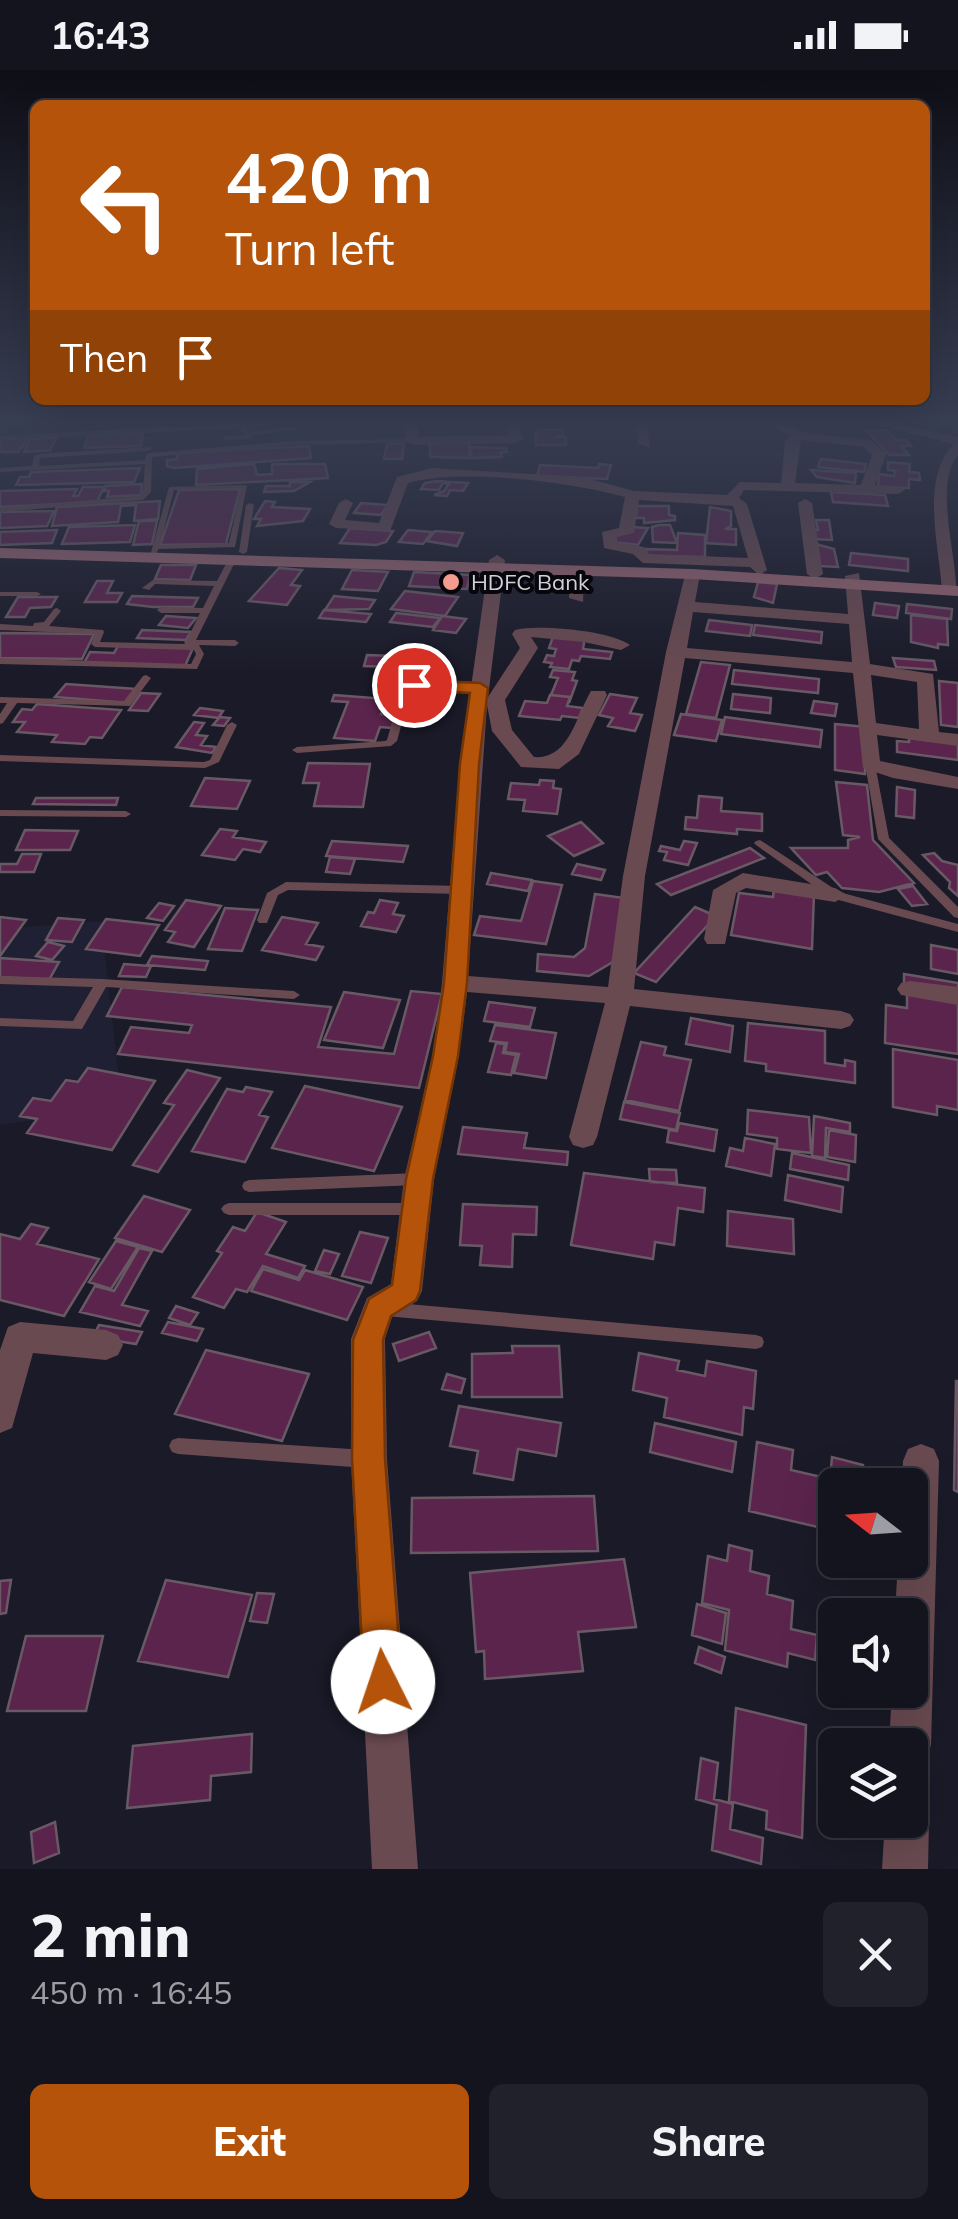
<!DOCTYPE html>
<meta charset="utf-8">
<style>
body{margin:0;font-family:Mulish,sans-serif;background:#21212b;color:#f1f3f6;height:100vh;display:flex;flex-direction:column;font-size:38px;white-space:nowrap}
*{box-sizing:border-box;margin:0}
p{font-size:32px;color:#9d9ea4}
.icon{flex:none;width:55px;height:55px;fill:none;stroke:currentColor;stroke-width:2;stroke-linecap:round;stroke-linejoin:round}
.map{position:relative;height:1799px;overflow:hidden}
.side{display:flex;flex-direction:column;background:#14141e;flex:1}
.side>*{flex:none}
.top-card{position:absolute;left:30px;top:30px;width:900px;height:305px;border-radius:15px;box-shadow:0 10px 40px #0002,0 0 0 2px #33333c;background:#b45309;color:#fff;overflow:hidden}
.needle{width:65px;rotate:287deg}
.fabs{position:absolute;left:818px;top:1398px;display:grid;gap:20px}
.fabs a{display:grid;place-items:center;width:110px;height:110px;border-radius:15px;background:#14141e;box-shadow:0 10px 40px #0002,0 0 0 2px #33333c;font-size:50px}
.pin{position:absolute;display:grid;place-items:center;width:85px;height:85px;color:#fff;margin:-42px;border:5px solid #fff;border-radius:50%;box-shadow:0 2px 10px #0007}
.me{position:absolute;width:110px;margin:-55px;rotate:356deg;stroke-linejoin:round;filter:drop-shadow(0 0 8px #0008)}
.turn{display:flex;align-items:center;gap:35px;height:210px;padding:0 30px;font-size:45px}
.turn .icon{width:130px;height:130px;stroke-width:2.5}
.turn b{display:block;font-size:70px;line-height:85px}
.then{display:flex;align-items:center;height:95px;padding:0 30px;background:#0003;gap:20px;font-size:38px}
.round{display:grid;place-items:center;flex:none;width:105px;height:105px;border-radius:15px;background:#21212b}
.headline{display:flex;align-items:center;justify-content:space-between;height:170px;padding:0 30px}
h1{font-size:60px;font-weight:800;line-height:75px}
.button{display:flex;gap:20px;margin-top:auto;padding:20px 30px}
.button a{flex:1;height:115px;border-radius:15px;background:#b45309;color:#fff;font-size:40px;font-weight:800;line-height:115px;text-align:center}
.button a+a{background:#21212b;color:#f1f3f6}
.status{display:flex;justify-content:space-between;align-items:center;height:70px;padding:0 50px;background:#14141e;direction:ltr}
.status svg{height:28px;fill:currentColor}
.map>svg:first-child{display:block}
.built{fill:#202034}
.building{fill:#5b244d;stroke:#695964;stroke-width:2.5}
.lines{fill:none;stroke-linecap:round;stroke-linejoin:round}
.lane{fill:#694a51;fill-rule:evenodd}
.street{fill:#694a51;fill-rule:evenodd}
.secondary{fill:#96646f;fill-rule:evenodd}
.route{fill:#b45309;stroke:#753606;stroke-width:2.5}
.poi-dot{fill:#f59c91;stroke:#06060b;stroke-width:4}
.labels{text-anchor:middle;stroke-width:8;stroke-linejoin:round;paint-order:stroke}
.far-poi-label{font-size:22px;fill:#d0d1db;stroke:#06060b;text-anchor:start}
</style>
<div class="status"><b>16:43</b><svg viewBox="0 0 49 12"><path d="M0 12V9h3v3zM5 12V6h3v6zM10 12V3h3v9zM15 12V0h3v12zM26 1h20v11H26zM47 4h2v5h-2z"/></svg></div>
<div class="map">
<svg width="958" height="1799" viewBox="0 0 958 1799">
<rect width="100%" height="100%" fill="#1a1a28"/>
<path class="built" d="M101 851 122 1037 0 1055V859Z"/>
<path class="building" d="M536 360H563V365L554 367H566V375H536Z
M887 360 897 370H906L911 376H901L909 385H889L867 361Z
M143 364 141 376 84 378 88 366Z
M56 368 50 380 24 382 30 369Z
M0 369H28L18 382H0Z
M430 373H469L470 388 430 387Z
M387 374H404L402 389H384Z
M309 376 311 388 174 398 167 396V390L177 389V383Z
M470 377 506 378 507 382 501 383 502 387 472 388Z
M821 389 866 394 864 402 818 397Z
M888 392 910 394 909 402 919 403 920 410 909 409V418H878L879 404 894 406 895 401 888 400Z
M254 394 257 405 272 404V394H325L328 408 196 415 197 399Z
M599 394 611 395 607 409 537 406 540 395 598 398Z
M140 398 134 412 16 415 20 407H29L31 402Z
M811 400 856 403 855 413 817 407Z
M437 411 468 413 463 421 450 420 447 426 434 425 444 421 449 414 443 413 439 420 421 419 425 413Z
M290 412H310L294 421 264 422 266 416H290Z
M142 414 141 425 107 427 109 421H104L105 416Z
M83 417H104L97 432 0 437V421L77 419 73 426H78Z
M240 419 226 474 160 475 179 420Z
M831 422 885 425 888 436 833 432Z
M160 431 158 449 134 451 136 435 121 436 118 452 52 456 57 437Z
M265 431 275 432 272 437 310 439 303 451 257 456 261 449H254Z
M361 433 388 435 381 445 354 443Z
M637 436H669V445L675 446V450L644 453V448H636Z
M710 437 731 441V456L725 459H736V475L706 473Z
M54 441 47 456 0 458V442Z
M816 450H829L832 470 813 469 812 460H818Z
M139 451H157L152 474 133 475Z
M135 455 130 472 62 474 69 457Z
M659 455H670L677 473 653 472 652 457Z
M632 457 648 458 638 475 611 472 615 463Z
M350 458 393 461 386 472 376 475 340 473Z
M57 460 52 473 0 475V462Z
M408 460 432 462 423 474 399 472Z
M435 461 463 463 457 476 427 471Z
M678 463 705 465V487L646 486V479L677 480Z
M816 474 834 479 838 497 820 496Z
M851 483 908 489V501L849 495Z
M161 495H196L190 510 155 509Z
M279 498 302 500 291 515 300 516 287 535 249 531Z
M352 500 388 502 378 521 342 519Z
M414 502 470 505 467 519 409 516Z
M97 511H113L107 523H122L117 532H85Z
M758 512 777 514 773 533 754 527Z
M405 521 458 527 445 546 391 539Z
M132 526 198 528 193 537H153L127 534Z
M334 526 375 530 369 539 325 540Z
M18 527H57L51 537 30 538 25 547H6Z
M875 533 899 536 897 548 873 545Z
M907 534 952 539 951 549 906 543Z
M324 540 371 544 366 552 319 548Z
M396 543 440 548 433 557 390 552Z
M911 545 947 549 948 575 938 574V578L911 572Z
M166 546 196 548 188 558 159 555Z
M442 546 466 549 456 563 433 560Z
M709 550 752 555 750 566 706 561Z
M755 555 822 562 821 573 753 565Z
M142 560 191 562 186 570 137 568Z
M0 563 94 564 82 589 0 588Z
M554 564 585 567 583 579 612 582 610 589 581 586 579 591 572 590 569 599 550 597 552 593 544 592 547 585 554 586 556 579 549 578Z
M118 576 193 578 185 596 84 593 90 582 114 583Z
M367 585 420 587 418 598 364 596Z
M893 588 934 591 936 600 896 597Z
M701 592 730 595 716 648 686 644Z
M553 600 575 602 572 610 577 611 569 633 571 627 551 625 558 608 550 607Z
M734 600 819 609 818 623 732 614Z
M939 611 958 613V657L941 655Z
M66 614 138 619 128 633 55 627Z
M141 623 160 624 148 641 129 640Z
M610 624 637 628 630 643 642 645 635 661 608 656 613 648 599 645Z
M733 624 771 628 770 643 731 639Z
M334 625 387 629 381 644 397 645 392 658 380 657 375 671 334 668 348 632 332 631Z
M550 625 570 627 567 636 583 638 579 648 562 646 560 650 519 646 525 631 547 633Z
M814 631 837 634 835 646 811 643Z
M37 634 121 640 102 668 90 667 85 674 52 672 57 665 17 662 25 652H13L22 639 32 640Z
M200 638 223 641 219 647 230 648 224 656 213 655 219 648 194 645Z
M681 644 722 650 716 671 674 665Z
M725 647 822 660 820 677 721 664Z
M194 652 204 653 196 665 207 666 201 675 216 677 212 683 176 677Z
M835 654 866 657 865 704 835 700Z
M909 668 958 674V690L897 682V671L909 672Z
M308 693 370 694 363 737 314 736 319 713H303Z
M205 708 250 711 237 739 191 736Z
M540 710 554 711 553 718 561 719 557 744 523 741 525 730 508 729 511 713 539 715Z
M836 712 867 715 873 770 914 813 879 822 842 818 827 802 816 805 791 778H848V770L860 767 843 765Z
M897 717 915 720 914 748 896 746Z
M699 726 722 728 721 741 762 744V761L737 759V764L685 759 686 747 697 748Z
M36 728H118L116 735 33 734Z
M581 752 603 773 574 786 548 766Z
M220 759 237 761 233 767 266 772 260 782 243 779 235 790 202 785Z
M25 760 78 761 70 780H16Z
M332 771 408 776 403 792 326 786Z
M684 771 697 773 688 795 664 790 667 782 659 781 661 776 680 780Z
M750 778 764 788 671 825 657 814Z
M934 783 942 791 958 795V826L949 818 950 812 923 785Z
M22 784H41L34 802H0V794H17Z
M330 787 355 789 350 804 326 802Z
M577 794 605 800 601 810 572 804Z
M491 803 532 810 528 821 487 814Z
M533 811 562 815 546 874 474 865 480 846 521 851Z
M913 816 927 834 912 836 898 819Z
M774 819 814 824 812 879 731 865 739 823 773 827Z
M595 824 624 828 618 889 589 906 537 901 538 884 574 887 585 878Z
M186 830 221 836 194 877 168 872 175 862 165 860Z
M380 830 398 833 393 844 404 846 396 862 361 856 368 842 374 843Z
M159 833 174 836 163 851 147 848Z
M695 837 716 846 656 912 634 903Z
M225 838 258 840 242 881 208 879Z
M0 847 26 850 0 886Z
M282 847 318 853 306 874 323 877 316 890 262 880Z
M58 848 84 850 72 872 46 870Z
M106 849 159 855 140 886 86 879Z
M48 872 64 876 52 890 36 886Z
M931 875 958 880V904L931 899Z
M152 886 208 891 205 900 147 895Z
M0 888 59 892 49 910 0 907Z
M124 894 151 896 146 907 119 906Z
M904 904 958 913V925L904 916Z
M122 917 331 937 318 977 394 984 411 921 442 924 419 1018 118 984 131 957 189 963 192 955 107 946Z
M907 920 958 928V984L885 973 886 935 907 938Z
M344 922 400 930 383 978 324 970Z
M489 932 535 938 530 957 484 951Z
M691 948 733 956 730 982 686 974Z
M748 953 825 961V993L845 996V990L855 992V1013L766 1001V994L745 991Z
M495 955 556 963 546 1008 514 1003 519 984 505 982 507 973 490 971Z
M641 972 666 977 664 985 691 990 679 1041 625 1030Z
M496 973 505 974 503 983 516 985 511 1005 488 1002Z
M893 979 958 990V1040L937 1036V1045L893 1037Z
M88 998 155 1011 112 1080 27 1063 37 1049 20 1046 33 1028 51 1031 66 1010 78 1012Z
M187 1000 220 1008 158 1102 133 1095 174 1035 164 1033Z
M305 1016 402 1037 374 1101 272 1078Z
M246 1017 272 1022 259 1045 268 1047 245 1092 192 1081 227 1019 243 1022Z
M624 1032 680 1043 676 1060 620 1049Z
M748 1040 809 1047 811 1083 777 1079V1068L747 1064Z
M814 1046 850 1053V1062L826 1058 825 1088 812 1086Z
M679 1053 717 1060 714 1081 667 1072 669 1060 677 1061Z
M463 1057 527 1063 524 1078 568 1082 567 1095 458 1084Z
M829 1060 856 1065 855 1092 827 1087Z
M745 1068 775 1074 771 1106 726 1096 730 1078 743 1081Z
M792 1083 849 1095 848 1110 790 1099Z
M649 1099 676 1100 677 1113 650 1112Z
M584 1103 705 1118 703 1142 678 1138 674 1175 655 1172 653 1189 571 1175Z
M788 1105 843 1117 841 1142 785 1130Z
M144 1126 190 1140 162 1182 115 1168Z
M463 1134 537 1137 536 1165 513 1164 512 1197 480 1195 482 1176 460 1175Z
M728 1141 793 1149 794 1184 727 1176Z
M257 1142 286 1152 266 1184 305 1196 298 1208 263 1196 247 1222 236 1219 224 1238 193 1227 222 1183 217 1181 233 1157 245 1161Z
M31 1154 48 1158 37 1174 99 1189 64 1246 0 1230V1164L20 1169Z
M360 1162 388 1168 371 1213 342 1206Z
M116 1171 138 1177 111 1219 89 1212Z
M139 1178 152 1181 122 1235 148 1241 140 1256 80 1242 95 1216 114 1221Z
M324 1180 339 1184 330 1204 315 1201Z
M263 1199 299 1210 305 1200 363 1217 347 1250 251 1221Z
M176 1236 198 1243 190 1255 169 1248Z
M168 1252 203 1259 197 1271 162 1263Z
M99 1255 142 1262 136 1274 93 1267Z
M429 1262 436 1278 399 1291 393 1274Z
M512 1276H559L562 1327H472V1284L513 1283Z
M206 1280 309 1304 282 1371 175 1344Z
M639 1283 679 1291 677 1300 705 1306 707 1291 756 1301 753 1339 744 1337 742 1365 664 1347 667 1328 633 1320Z
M447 1304 465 1309 461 1323 442 1319Z
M956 1311H958V1422L954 1420Z
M459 1336 561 1353 556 1386 518 1379 513 1410 474 1403 478 1381 450 1376Z
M655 1353 736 1372 732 1402 650 1382Z
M757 1372 793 1380 791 1400 830 1409 832 1387 863 1395V1415H835V1461L749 1441Z
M594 1426 598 1481 411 1483 412 1428Z
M729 1475 752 1481 750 1501 769 1506 767 1524 793 1531 791 1559 817 1565 815 1590 788 1583 787 1597 725 1580 729 1540 702 1533 708 1486 727 1491Z
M624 1489 636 1557 578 1562 583 1601 485 1609 484 1581 476 1582 470 1503Z
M11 1510 6 1543 0 1544V1511Z
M166 1510 252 1525 228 1607 138 1591Z
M257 1523 274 1524 267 1553 250 1551Z
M697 1534 726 1543 722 1574 692 1565Z
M26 1566H103L86 1641H7Z
M699 1577 725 1587 721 1603 695 1593Z
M736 1638 806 1655 802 1768 766 1759 767 1741 729 1731Z
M252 1664 251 1702 211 1706 210 1730 127 1738 133 1676Z
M701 1688 718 1693 714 1729 733 1734 730 1759 763 1768 761 1794 712 1780 717 1735 696 1729Z
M55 1752 59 1783 34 1793 31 1762Z"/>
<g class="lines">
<path class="lane" d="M238 353H276L246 358 249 362 296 357 299 359 251 366 252 367 249 369 226 370 224 369V367L245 365 240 358 0 370V366Z
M413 369 416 371 415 372 292 375 152 387 151 422 143 430 0 442V438L138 426 143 421 145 394 0 402V398L32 396 34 386 37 384 149 377 152 379 149 381 40 388 39 396 145 390 146 385 149 383 292 371Z
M247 415 235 477 158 479 155 490H149L169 417ZM241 418 229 473 160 475 174 420Z
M250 433 254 435 247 482 243 484 239 482 246 435Z
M229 488 236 490 196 570H235L239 573 235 576 199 575 204 584 197 599 0 594V588L191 594 196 584 194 580 95 577 91 574 95 564 0 560V554L33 556 34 553 44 552 54 539 57 538 61 541 49 556 103 560 104 562 100 572 185 574 184 572 187 570 200 543H161L157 540 161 537 203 538 214 516 155 514 149 520 142 518 153 510 217 511Z
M0 522H37L41 524 37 526H0Z
M146 605 151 608 130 636 17 633 3 653 0 654V644L7 633H0V627L124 631 143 606Z
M407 614 480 615 485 618 480 621 411 620 397 671 391 676 297 683 292 680 297 677 385 671 387 670 402 617Z
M232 652 237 655 219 692 205 698 0 691V685L204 692 210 690 227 655Z
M870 691 875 694 889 768 958 837V848L954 847 878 769 865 694Z
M0 740 126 741 131 744 126 747 0 746Z
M760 770 839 822 958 854V862L831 828 756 775 754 773 756 771Z
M286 812 461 816 467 820 461 824 288 820 278 825 267 853H259L257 850 267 823Z
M0 906 102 909 294 921 300 925 294 929 106 917 82 959 0 956V948L73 951 93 917 0 914Z
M417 1103 422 1105 424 1109 422 1113 417 1115 249 1122 244 1120 242 1116 244 1112 249 1110Z
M229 1133H414L419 1135 422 1139 419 1143 414 1145H229L224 1143 221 1139 224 1135Z
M385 1232 756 1265 762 1267 764 1272 762 1277 756 1279 385 1246 379 1244 377 1239 379 1234Z
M178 1368 366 1380 372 1383 375 1389 372 1395 366 1398 178 1384 172 1382 169 1376 172 1370Z"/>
<path class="street" d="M404 353H416L419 367 509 365 506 353H518L523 369 516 373 413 375 406 371Z
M635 353H647L650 377 638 374Z
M767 353H782L801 362 872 371 886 384 875 415 898 416 905 420 898 424 744 420 739 428 747 434 767 500 759 505 750 497 643 493 633 484 604 478 602 462 619 458 625 427C570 412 463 398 408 413L390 461 336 458 329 454 339 433 346 429 353 433 345 450 379 453 397 407 432 398 583 407 634 421 727 425 740 412 781 413 785 372 790 367ZM801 370 863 377 872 385 861 415 795 413ZM639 430 733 436 748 488 649 484 644 477 617 472V467L634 463Z
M871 353H892L958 367V385C933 414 958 488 956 523L942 520C939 476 920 407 954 374Z
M805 429 812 433 823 504 815 509 807 504 798 433Z
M497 485 505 490 488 627 520 578 512 564 515 560C540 554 611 561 630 575L621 580 584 572 531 567 538 578 505 630 512 660 534 687C569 690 576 646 591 621H605L607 625 579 684 559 699 521 697 492 661 487 635 468 906 608 917 623 806 666 582 686 501 700 504 695 532 848 544 845 506 859 503 870 594 933 604 939 662 958 664V676L877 665 880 691 958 707V719L893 708 863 698 853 603 685 588 645 806 634 919 841 941 850 944 854 950 850 956 841 959 630 936 597 1067 593 1075 583 1078 573 1075 569 1067 605 933 467 922 459 985 434 1109 422 1221 417 1231 392 1247 385 1269 387 1389 418 1799H372L351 1389V1269L367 1228 391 1214 404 1109 433 985 442 913 460 695 489 490ZM693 542 849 554 852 592 687 578ZM871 605 917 612 919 659 876 653Z
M570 497 584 500 583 532 569 528Z
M743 803 835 818 847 825 835 832 746 818 736 823 725 874H707L704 869 713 820Z
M910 911 958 917V935L901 925 897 919 901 913Z
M20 1252 106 1260 118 1265 123 1275 118 1285 106 1290 33 1283 12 1358 0 1363V1280L8 1257Z
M921 1374 934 1379 939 1391 931 1675 925 1690 910 1696V1675H889L892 1620H910V1545H895L898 1490H910V1415H902L903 1391 908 1379Z
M910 1729 923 1734 929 1750 928 1799H882L885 1750H910Z"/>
<path class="secondary" d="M0 478 692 499 958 516V526L692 509 0 488Z"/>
</g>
<linearGradient id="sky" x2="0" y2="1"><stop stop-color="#0e0e16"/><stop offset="0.58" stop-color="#383e53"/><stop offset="1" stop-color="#383e53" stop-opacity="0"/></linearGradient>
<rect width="958" height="604" fill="url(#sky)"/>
<path class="route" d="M414 610 480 613 488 618 479 694 467 913 458 986 433 1109 420 1221 416 1230 391 1246 383 1270 385 1389 402 1612 396 1626 383 1631 370 1626 364 1612 352 1389 353 1270 369 1229 392 1215 406 1109 433 986 444 913 460 694 470 623 408 619V612Z"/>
<circle class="poi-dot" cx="451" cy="512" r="10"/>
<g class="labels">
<g class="far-poi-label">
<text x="471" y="520">HDFC Bank</text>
</g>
</g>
</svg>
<div class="fabs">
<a><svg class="needle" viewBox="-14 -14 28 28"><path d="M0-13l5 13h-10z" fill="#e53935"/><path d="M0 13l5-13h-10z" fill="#9d9ea4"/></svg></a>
<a><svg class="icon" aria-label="sound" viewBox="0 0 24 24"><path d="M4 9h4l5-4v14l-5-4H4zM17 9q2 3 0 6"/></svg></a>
<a><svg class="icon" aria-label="layers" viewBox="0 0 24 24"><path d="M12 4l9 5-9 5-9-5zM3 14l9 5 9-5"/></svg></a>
</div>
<div class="pin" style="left:414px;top:615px;background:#d93025"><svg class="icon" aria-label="arrive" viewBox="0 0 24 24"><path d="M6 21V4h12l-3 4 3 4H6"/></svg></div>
<svg class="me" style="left:383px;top:1612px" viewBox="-20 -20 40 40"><circle r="19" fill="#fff"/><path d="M0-13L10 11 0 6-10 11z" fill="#b45309"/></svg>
<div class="top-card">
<div class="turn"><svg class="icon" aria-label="left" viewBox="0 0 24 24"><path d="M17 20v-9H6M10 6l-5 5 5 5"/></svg><div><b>420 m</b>Turn left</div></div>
<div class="then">Then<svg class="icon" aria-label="arrive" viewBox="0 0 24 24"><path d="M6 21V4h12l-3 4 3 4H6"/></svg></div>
</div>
</div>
<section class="side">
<div class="headline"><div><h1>2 min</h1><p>450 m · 16:45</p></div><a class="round"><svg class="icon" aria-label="close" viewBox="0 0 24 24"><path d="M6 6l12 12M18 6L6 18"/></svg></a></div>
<div class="button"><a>Exit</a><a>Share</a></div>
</section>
